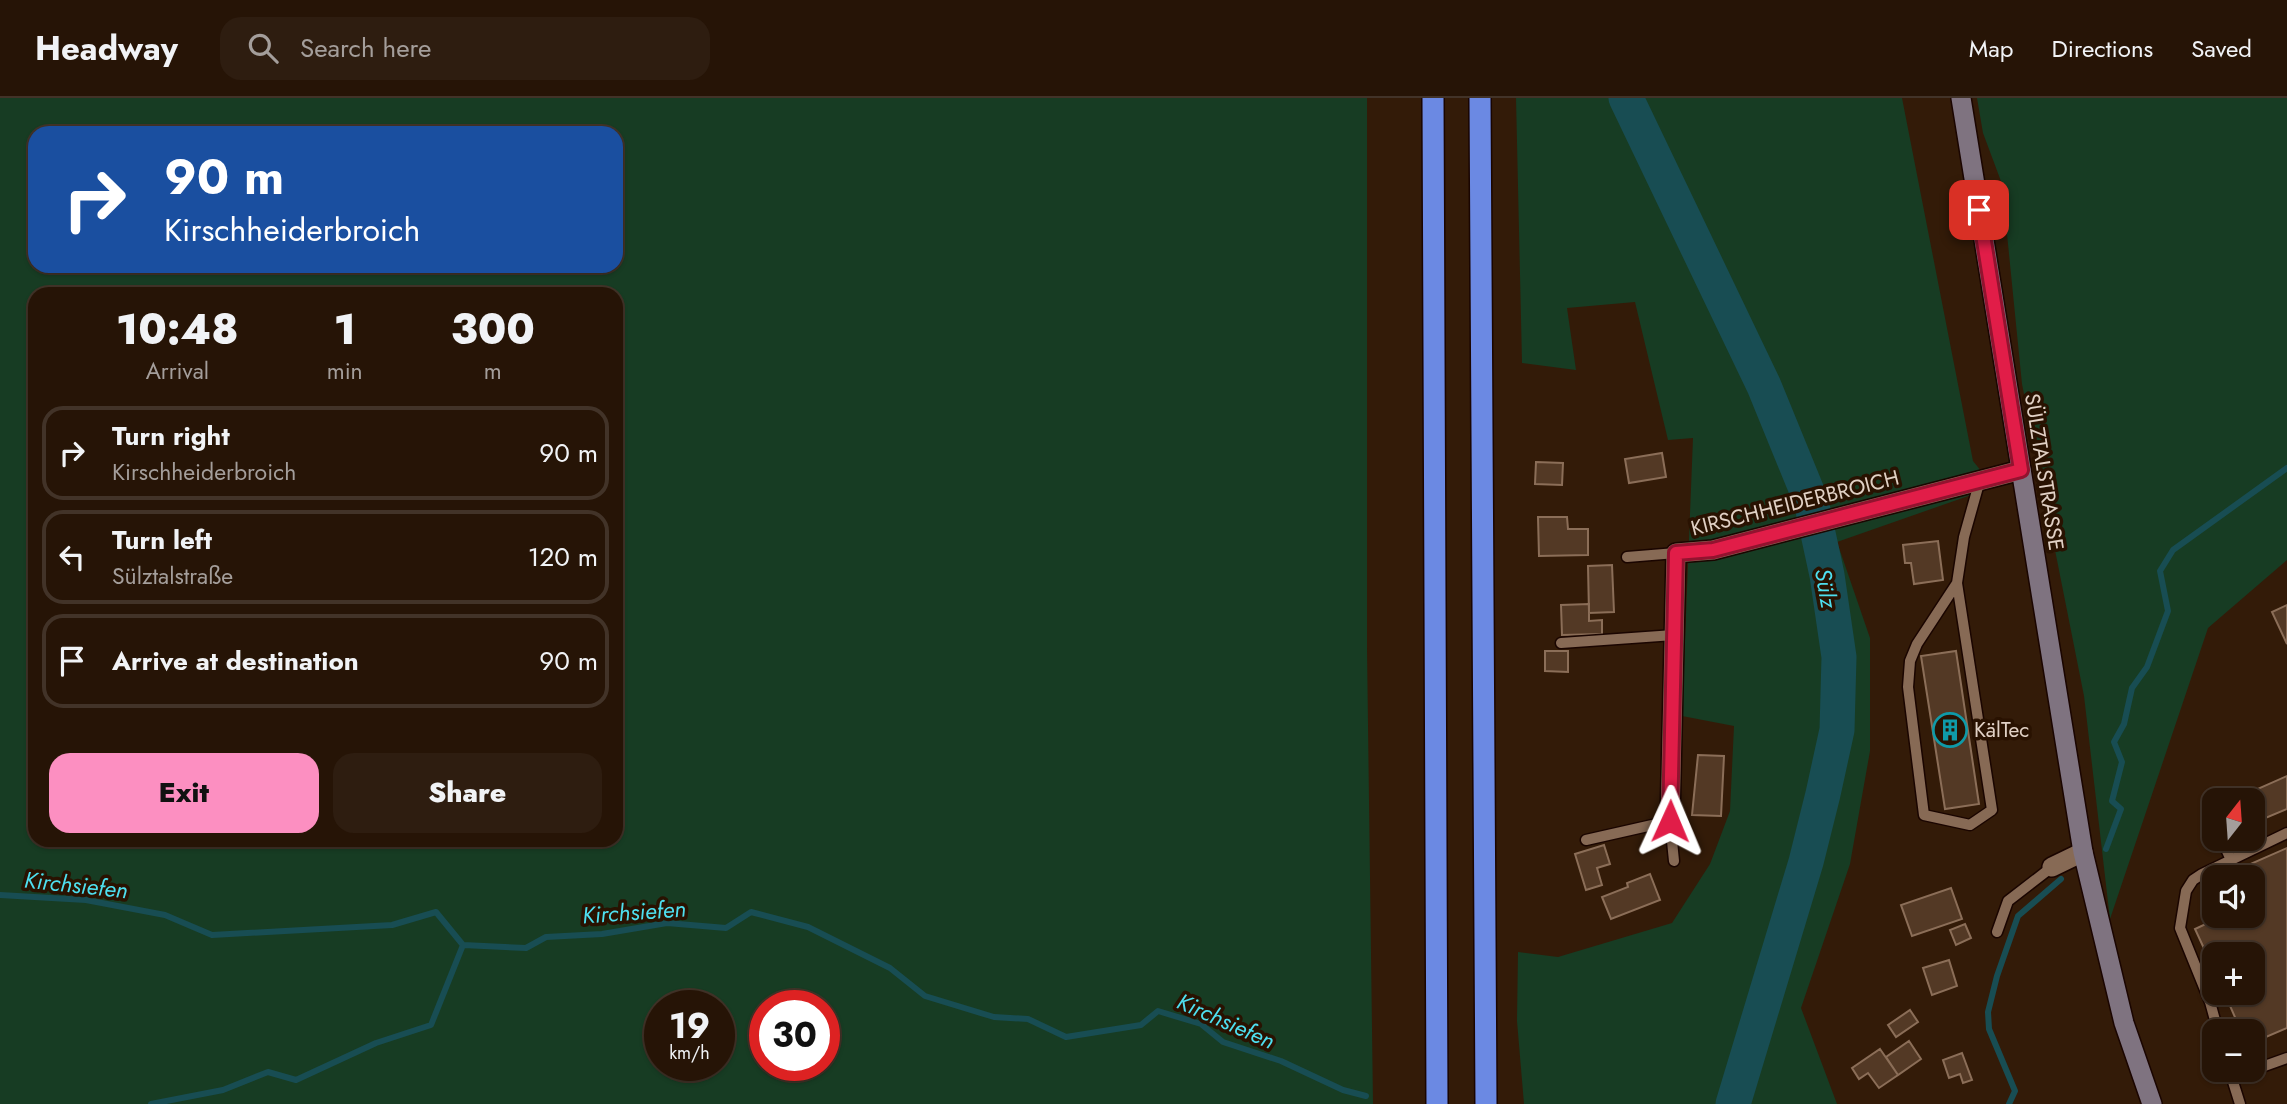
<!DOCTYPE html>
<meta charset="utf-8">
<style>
body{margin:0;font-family:Jost,sans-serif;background:#2e1d10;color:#f1f3f6;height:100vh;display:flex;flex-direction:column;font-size:26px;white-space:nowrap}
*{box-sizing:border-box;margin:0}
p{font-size:23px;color:#a49e9b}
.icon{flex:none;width:38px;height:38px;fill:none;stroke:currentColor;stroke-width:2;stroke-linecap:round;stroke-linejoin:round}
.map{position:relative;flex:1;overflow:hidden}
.drawer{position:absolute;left:28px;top:189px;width:595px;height:560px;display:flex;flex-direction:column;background:#261406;border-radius:21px;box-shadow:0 2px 5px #0004,0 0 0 2px #423328}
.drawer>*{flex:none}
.hud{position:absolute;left:28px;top:28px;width:595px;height:147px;border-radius:21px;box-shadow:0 2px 5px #0004,0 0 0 2px #423328;background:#1a4fa0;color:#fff;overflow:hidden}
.needle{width:46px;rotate:17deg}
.fabs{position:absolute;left:2202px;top:690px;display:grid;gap:14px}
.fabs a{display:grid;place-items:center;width:63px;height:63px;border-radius:14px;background:#261406;box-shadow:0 2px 5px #0004,0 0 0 2px #423328;font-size:35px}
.speed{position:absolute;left:644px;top:892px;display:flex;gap:14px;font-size:35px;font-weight:700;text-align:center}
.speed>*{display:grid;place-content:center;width:91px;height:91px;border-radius:50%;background:#261406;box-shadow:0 2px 5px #0004,0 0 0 2px #423328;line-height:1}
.speed small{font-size:18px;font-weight:400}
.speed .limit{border:10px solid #d22;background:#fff;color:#111}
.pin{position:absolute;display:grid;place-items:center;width:60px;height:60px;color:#fff;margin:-30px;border-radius:14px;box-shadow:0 4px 10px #0006}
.me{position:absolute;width:77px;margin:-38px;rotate:1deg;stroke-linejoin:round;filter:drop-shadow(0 0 5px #0008)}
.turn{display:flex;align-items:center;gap:24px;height:147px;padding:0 21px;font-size:32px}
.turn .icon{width:91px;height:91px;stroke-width:2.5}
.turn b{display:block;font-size:49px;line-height:60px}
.eta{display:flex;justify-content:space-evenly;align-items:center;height:119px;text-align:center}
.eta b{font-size:42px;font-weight:800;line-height:49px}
.action{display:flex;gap:14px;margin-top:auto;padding:14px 21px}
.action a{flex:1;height:80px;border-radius:21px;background:#fc8fc1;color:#111;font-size:28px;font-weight:800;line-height:80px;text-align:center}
.action a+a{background:#2e1d10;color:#f1f3f6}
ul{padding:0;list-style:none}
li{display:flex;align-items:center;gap:21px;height:94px;margin:0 14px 10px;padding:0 7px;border:4px solid #423328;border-radius:21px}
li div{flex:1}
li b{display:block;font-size:26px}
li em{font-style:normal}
header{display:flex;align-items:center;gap:42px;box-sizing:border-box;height:98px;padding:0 35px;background:#261406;border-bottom:2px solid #423328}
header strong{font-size:33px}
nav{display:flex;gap:38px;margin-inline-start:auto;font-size:24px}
.search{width:490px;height:63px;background:#2e1d10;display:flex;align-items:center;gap:18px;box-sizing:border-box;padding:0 24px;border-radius:21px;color:#a49e9b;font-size:26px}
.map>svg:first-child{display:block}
.green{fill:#173c23;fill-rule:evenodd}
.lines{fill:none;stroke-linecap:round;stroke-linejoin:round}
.stream{stroke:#184d53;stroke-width:6}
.river{stroke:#184d53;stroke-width:35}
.building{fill:#533925;stroke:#8b6e58;stroke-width:2}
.service-casing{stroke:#1a0500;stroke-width:13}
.minor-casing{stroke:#1a0500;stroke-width:22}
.secondary-casing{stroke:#1a0500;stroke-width:22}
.motorway-casing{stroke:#1a0500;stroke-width:24}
.service{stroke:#876a55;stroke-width:10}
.minor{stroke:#876a55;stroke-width:19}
.secondary{stroke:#7f7380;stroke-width:19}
.motorway{stroke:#6b89e3;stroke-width:21}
.route-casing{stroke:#92132f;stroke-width:18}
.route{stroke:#e11d48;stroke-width:12}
.labels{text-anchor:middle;stroke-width:7;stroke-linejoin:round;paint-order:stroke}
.street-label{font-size:21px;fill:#e1d1c5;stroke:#291201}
.poi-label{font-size:21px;fill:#e1d1c5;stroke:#291201;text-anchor:start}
.water-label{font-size:23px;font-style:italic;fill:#4edfef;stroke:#291201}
</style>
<header>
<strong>Headway</strong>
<div class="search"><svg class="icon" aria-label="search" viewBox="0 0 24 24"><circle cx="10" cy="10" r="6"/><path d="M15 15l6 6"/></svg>Search here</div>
<nav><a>Map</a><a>Directions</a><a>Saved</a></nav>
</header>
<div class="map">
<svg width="2287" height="1006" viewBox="0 0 2287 1006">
<rect width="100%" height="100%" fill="#331b08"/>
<path class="green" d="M0 0H1367V550L1373 1006H0ZM616 35V168H35V35ZM616 196V742H35V196ZM719 908V968H660V908ZM765 908H824V968H765Z
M1516 0H1902L1973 363 1994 389 1837 444 1870 540V653L1850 766 1801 910 1837 1006H1524L1517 923 1518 854 1558 859 1672 825 1710 766 1730 713 1734 628 1682 618 1693 340 1668 342 1635 204 1567 210 1576 272 1522 265Z
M1977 0H2287V462L2208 530 2110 821 2084 598 2022 286 2002 86 1983 35Z"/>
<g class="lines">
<path class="stream" d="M2106 751 2121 711 2112 703 2122 664 2114 644 2124 626 2132 590 2147 569 2168 513 2160 473 2173 452 2287 370
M0 797 86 802 165 817 212 837 392 827 436 814 463 847 526 850 546 839 602 836 667 825 726 830 751 814 808 829 890 870 925 898 994 919 1028 921 1066 939 1141 927 1158 913 1201 926 1223 944 1281 963 1343 992 1366 998
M151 1006 223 992 268 974 296 982 376 945 431 927 463 847
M2009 1006 2015 993 1989 931 1988 914 1997 878 2018 818 2061 781"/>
<path class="river" d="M1626 0 1764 288 1811 403 1827 477 1839 559 1837 632 1823 696 1806 764 1733 1006"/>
</g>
<path class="building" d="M1662 355 1666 379 1629 385 1625 361Z
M1536 364 1563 365 1562 387 1535 386Z
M1538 419H1567L1568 431H1588V457L1539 458Z
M1938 443 1943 482 1914 486 1911 465H1905L1903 447Z
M1612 467 1614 514 1589 515 1588 468Z
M1589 506V523L1602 522V536L1562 537 1561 507Z
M2287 507V546L2272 514Z
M1545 553H1568V574L1545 573Z
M1956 553 1979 706 1945 711 1921 558Z
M1698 657 1724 658 1721 718 1692 717Z
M2287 678V711L2256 724 2252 716V702H2246L2244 697Z
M1604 747 1610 766 1597 770 1602 787 1586 792 1575 756Z
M2287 750V930L2252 945V933H2241L2224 894H2252V856H2214V872L2195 831 2225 817H2252V779H2221Z
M1650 776 1660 802 1611 821 1602 799 1628 789 1627 785Z
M1951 790 1962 821 1912 838 1901 807Z
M1965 826 1971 840 1956 847 1950 832Z
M1949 862 1957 888 1932 897 1923 870Z
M1910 912 1918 924 1896 939 1888 927Z
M1909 943 1921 961 1898 977 1886 959Z
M1880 951 1898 977 1879 990 1868 975 1859 981 1852 970Z
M1962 955 1972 982 1963 985 1960 976 1949 980 1943 962Z"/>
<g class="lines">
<g class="service-casing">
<path id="service" d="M1627 459 1676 455
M1957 485 1992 712 1970 727 1924 717 1908 589 1910 563 1917 546 1957 485 1964 439 1980 382
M1561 545 1674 537
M2212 719 2214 723
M2221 740 2231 762
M1586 742 1670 723 1674 763
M1997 834 2008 803 2052 769
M2218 933 2210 904 2180 830 2186 793 2193 782 2202 776 2287 735
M2229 971 2240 1006
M2231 980 2287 960"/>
</g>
<g class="minor-casing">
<path id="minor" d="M1670 723 1676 455 1713 452 2021 372
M2052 769 2083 754"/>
</g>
<g class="secondary-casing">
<path id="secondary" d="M1961 0 2083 754 2124 925 2152 1006"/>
</g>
<g class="motorway-casing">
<path id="motorway" d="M1433 0 1437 1006
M1480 0 1486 1006"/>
</g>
<use href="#service" class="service"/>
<use href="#minor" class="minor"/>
<use href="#secondary" class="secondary"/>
<use href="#motorway" class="motorway"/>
</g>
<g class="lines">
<g class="route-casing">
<path id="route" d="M1670 723 1676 455 1713 452 2021 372 1979 112"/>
</g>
<use href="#route" class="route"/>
</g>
<defs>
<g id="building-ring" transform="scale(1.75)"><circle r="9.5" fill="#291201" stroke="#0f9aa8" stroke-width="1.5"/><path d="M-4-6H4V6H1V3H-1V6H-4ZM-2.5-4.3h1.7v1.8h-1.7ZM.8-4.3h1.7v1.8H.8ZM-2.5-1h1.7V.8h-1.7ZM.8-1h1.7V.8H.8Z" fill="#0f9aa8"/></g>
</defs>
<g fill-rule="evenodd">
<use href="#building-ring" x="1950" y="632"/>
</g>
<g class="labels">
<g class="street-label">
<text transform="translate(2044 374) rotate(81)" y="7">SÜLZTALSTRASSE</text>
<text transform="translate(1795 405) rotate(-14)" y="7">KIRSCHHEIDERBROICH</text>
</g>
<g class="poi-label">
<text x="1974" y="639">KälTec</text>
</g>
<g class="water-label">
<text transform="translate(1826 490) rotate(80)" y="8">Sülz</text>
<text transform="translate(76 787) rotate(6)" y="8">Kirchsiefen</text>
<text transform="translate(634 814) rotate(-4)" y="8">Kirchsiefen</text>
<text transform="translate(1226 923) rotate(24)" y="8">Kirchsiefen</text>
</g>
</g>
</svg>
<div class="fabs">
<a><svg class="needle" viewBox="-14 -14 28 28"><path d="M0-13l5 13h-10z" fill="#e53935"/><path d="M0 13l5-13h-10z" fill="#a49e9b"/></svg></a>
<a><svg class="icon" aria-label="sound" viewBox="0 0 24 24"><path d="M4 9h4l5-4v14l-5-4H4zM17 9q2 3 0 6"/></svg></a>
<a>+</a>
<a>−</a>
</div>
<div class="speed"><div>19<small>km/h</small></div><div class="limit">30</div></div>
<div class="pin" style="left:1979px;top:112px;background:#d93025"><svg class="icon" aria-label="arrive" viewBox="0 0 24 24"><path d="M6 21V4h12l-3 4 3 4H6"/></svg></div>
<svg class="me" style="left:1670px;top:723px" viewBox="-20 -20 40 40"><path d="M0-17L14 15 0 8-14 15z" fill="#e11d48" stroke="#fff" stroke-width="4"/></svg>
<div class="hud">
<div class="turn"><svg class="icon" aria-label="right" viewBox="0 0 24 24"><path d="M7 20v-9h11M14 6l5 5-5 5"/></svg><div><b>90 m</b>Kirschheiderbroich</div></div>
</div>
<section class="drawer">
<div class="eta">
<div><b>10:48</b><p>Arrival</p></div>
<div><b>1</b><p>min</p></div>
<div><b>300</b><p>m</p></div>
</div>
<ul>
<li><svg class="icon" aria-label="right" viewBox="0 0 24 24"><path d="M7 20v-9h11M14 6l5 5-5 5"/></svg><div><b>Turn right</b><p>Kirschheiderbroich</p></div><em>90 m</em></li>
<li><svg class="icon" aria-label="left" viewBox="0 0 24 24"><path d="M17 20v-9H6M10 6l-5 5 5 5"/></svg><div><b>Turn left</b><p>Sülztalstraße</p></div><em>120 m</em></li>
<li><svg class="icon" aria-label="arrive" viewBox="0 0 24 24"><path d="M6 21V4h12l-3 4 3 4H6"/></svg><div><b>Arrive at destination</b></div><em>90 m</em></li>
</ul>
<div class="action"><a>Exit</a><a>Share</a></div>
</section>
</div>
